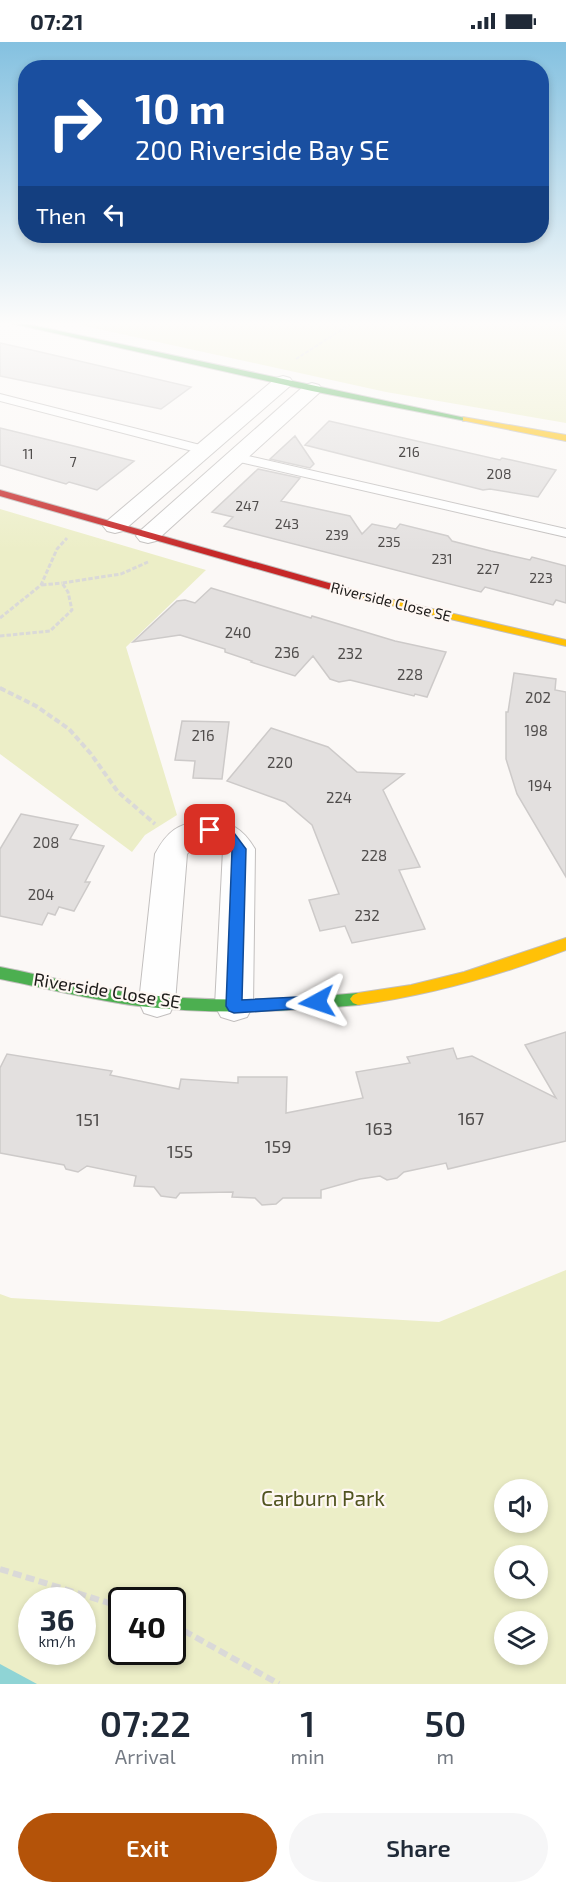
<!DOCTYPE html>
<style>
body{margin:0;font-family:"Exo 2",sans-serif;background:#f6f6f7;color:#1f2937;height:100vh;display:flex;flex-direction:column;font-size:22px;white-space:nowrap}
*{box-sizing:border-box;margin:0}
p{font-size:20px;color:#747a83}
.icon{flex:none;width:33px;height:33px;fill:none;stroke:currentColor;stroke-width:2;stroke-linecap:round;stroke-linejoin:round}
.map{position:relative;height:1642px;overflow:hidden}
.drawer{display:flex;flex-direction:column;background:#fff;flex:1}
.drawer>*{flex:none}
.banner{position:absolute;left:18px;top:18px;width:531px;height:183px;border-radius:24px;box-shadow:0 3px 9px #0003;background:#1a4fa0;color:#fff;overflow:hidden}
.controls{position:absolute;left:494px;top:1437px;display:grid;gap:12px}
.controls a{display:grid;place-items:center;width:54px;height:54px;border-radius:50%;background:#fff;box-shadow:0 3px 9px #0003;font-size:30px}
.speed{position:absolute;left:18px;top:1545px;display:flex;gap:12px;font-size:30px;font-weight:700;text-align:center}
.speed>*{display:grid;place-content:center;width:78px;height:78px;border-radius:50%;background:#fff;box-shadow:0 3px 9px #0003;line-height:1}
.speed small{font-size:15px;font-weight:400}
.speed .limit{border:3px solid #111;border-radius:9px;background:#fff;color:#111}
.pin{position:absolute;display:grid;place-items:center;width:51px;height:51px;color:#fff;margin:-26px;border-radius:12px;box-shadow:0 3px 9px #0006}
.me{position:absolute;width:66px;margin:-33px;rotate:265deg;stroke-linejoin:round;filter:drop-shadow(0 0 4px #0008)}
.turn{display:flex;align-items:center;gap:21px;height:126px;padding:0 18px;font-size:27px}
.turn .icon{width:78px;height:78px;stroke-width:2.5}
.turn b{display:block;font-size:42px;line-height:51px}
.then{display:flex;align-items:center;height:57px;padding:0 18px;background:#0003;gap:12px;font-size:22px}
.eta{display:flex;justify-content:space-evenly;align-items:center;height:102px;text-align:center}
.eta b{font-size:36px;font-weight:600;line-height:42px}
.button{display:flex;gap:12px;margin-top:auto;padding:12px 18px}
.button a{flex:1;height:69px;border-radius:36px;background:#b45309;color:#fff;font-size:24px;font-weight:600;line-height:69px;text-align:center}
.button a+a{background:#f6f6f7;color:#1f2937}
.status{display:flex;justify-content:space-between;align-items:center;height:42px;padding:0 30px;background:#fff;direction:ltr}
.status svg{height:16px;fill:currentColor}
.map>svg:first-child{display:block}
.green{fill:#eceec7;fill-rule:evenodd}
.water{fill:#8fd4d5}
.building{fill:#e3e0df;stroke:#cdcac9;stroke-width:1.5}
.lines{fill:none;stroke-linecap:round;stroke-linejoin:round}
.lane-casing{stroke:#c2bfbe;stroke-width:2}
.street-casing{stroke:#c2bfbe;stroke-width:2}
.fast-casing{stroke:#c2bfbe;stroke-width:2}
.slow-casing{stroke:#c2bfbe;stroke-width:2}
.jam-casing{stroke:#c2bfbe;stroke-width:2}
.path-far3{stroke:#dad9d8;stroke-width:2;stroke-dasharray:4 1.5;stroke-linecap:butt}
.path-far2{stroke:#dad9d8;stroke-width:3;stroke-dasharray:4.5 2;stroke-linecap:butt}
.path-far1{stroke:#dad9d8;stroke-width:4;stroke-dasharray:6 3;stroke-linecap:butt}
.path{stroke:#dad9d8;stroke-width:6;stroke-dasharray:9 4.5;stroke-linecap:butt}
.lane{fill:#fefefe;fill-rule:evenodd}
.street{fill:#fefefe;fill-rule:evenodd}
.fast{fill:#4caf50;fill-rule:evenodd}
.slow{fill:#ffc107;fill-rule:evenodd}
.jam{fill:#c62828;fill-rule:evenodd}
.route{fill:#1a73e8;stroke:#114b97;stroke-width:1.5}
.labels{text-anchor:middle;stroke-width:4.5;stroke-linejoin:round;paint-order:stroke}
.far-number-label{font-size:14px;fill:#504d4c}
.far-street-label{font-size:15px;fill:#1d1b19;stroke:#fef7f3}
.number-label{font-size:15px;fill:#504d4c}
.street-label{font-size:18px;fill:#1d1b19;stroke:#fef7f3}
.near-number-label{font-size:18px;fill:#504d4c}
.near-park-label{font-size:21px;fill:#50531f;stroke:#fef7f3}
</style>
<div class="status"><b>07:21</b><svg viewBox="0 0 49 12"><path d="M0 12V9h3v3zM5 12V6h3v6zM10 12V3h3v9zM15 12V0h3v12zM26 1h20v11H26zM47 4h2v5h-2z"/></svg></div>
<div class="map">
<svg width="566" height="1642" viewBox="0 0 566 1642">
<rect width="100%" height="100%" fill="#fbf8f6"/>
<path class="green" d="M71 281H566V381L386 350Z
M0 467 206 528 126 605 177 773 145 793 132 810 0 712Z
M566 1228V1642H0V1252L11 1256 439 1280ZM504 1448H537V1480H504ZM504 1514H537V1546H504ZM32 1558H82V1610H32ZM122 1558H172V1610H122ZM504 1580H537V1612H504Z"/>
<path class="water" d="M0 1622 37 1642H0Z"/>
<path class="building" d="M0 301 36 309 191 345 161 367 0 334Z
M329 379 500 418 502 416 556 428 538 455 490 447 483 448 305 403Z
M0 386 78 405 134 419 97 448 69 440 66 442 0 423Z
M295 394 314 422 310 426 270 417Z
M258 427 300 436 281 459 350 474 362 492 372 482 396 487 400 482 448 494 452 499 491 509 530 518 532 515 566 524V561L556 558 553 563 485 545 481 550 224 484 233 475 212 470Z
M211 546 311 576 312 574 395 599 446 610 427 655 415 652 414 654 350 638 339 640 330 637 313 614 295 634 251 620 252 619 225 610V607L180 593 133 600 177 559 185 558 195 561Z
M514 631 556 637 555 648 566 650V835L517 752 506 717V670H508Z
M182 679 229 680 222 737 193 736 195 719 175 718Z
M271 686 328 705 357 730 404 732 383 748 420 825 399 828 425 887 352 901 345 884 320 889 309 858 339 852 312 783 285 760 227 739Z
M21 772 78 783 70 797 104 804 85 840H90L74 869 59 865 55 873 48 871 42 883 0 874V807Z
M566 990V1099L448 1127 446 1121 404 1130 397 1136 387 1138 380 1134 360 1137 321 1148V1156H283L276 1162 262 1163 255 1156 232 1155 233 1150 180 1151 176 1156 161 1154 154 1145 134 1144 136 1134 87 1124 78 1130 66 1127 64 1123 0 1111V1026L7 1012 112 1029 110 1033 179 1047 181 1037 238 1041V1035H287L286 1071 363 1056 356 1030 410 1021 407 1015 453 1006 457 1017 472 1014 556 1056 525 1003Z"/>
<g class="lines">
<g class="lane-casing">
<path id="lane" d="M0 352 208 405 210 408 204 412 0 359Z
M235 411 566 487V495L231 418 229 415Z"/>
</g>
<g class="street-casing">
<path id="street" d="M283 334 290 336 293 340 290 344 123 489 115 491 107 489 103 484 107 479 276 336Z
M312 341 319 343 322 347 319 351 156 499 148 501 140 499 136 494 140 489 305 343Z
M204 777C228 778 243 786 255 807L253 964 247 975 234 979 221 975 215 964 223 808C210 796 199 800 187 812L175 960 170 971 157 975 144 971 139 960 155 812C168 788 177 783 204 777Z"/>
</g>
<g class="fast-casing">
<path id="fast" d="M10 281H22L470 377 466 379 312 349Z
M0 925C46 934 92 946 139 952 212 961 285 958 358 951L363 953 366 957 363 961 358 963C285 970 212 973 139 964 92 958 46 946 0 937Z"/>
</g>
<g class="slow-casing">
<path id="slow" d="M463 375 566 393V399L466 379H463Z
M360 550 566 598V604L356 555V551Z
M566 896V908C498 934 430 953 358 963L353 961 350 957 353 953 358 951 411 943 464 930Z"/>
</g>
<g class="jam-casing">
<path id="jam" d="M0 448 364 551 365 553 360 556 356 555 0 454Z"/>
</g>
<path class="path-far3" d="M296 317 352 281"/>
<path class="path-far2" d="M42 543 62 541
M0 576 41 543 57 507 67 496
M0 594 50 589 72 568 68 550 62 541 121 532 148 520
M0 646 3 647"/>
<path class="path-far1" d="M0 646 36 664 69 687 91 712 118 750 155 782"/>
<path class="path" d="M0 1527 122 1565
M172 1582 279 1642"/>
<use href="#lane" class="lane"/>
<use href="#street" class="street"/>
<use href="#fast" class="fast"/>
<use href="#slow" class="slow"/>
<use href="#jam" class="jam"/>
</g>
<linearGradient id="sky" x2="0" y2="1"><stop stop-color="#84c1e0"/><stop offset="0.55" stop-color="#fdfcfb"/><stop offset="1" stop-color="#fdfcfb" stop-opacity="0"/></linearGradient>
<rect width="566" height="511" fill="url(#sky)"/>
<path class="route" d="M210 784 234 791 246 807 242 958 317 954 322 956 324 960 322 965 234 971 229 969 226 964 232 808 224 797 205 792 203 788 205 785Z"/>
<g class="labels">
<g class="far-number-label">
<text x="409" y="415">216</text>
<text x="28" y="417">11</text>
<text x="73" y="425">7</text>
<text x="499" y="437">208</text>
<text x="247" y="469">247</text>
<text x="287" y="487">243</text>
<text x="337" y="498">239</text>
<text x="389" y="505">235</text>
<text x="442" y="522">231</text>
<text x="488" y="532">227</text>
<text x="541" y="541">223</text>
</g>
<g class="far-street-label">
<text transform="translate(391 560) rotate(14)" y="5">Riverside Close SE</text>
</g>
<g class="number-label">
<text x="238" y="596">240</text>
<text x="287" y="616">236</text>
<text x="350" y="617">232</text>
<text x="410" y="638">228</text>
<text x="538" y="661">202</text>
<text x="536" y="694">198</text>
<text x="203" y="699">216</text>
<text x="280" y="726">220</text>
<text x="540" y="749">194</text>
<text x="339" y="761">224</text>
<text x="46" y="806">208</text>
<text x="374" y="819">228</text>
<text x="41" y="858">204</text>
<text x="367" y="879">232</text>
</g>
<g class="street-label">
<text transform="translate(107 949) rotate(9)" y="6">Riverside Close SE</text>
</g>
<g class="near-number-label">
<text x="471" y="1083">167</text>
<text x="88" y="1084">151</text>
<text x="379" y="1093">163</text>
<text x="278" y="1111">159</text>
<text x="180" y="1116">155</text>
</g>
<g class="near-park-label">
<text x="323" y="1464">Carburn Park</text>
</g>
</g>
</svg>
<div class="controls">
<a><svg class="icon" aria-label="sound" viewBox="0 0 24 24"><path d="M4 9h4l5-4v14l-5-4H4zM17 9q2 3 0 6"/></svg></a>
<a><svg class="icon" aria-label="search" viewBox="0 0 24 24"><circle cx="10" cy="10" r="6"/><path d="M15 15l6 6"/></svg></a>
<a><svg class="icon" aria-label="layers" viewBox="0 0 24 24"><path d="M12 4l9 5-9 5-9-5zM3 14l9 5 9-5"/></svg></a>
</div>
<div class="speed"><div>36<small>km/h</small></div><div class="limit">40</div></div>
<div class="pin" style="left:210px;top:788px;background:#d93025"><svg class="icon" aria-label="arrive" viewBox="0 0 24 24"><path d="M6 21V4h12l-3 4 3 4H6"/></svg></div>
<svg class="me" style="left:317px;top:960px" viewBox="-20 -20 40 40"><path d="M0-17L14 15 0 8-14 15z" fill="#1a73e8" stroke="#fff" stroke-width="4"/></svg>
<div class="banner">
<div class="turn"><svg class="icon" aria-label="right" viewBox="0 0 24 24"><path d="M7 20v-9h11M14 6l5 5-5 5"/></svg><div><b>10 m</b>200 Riverside Bay SE</div></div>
<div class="then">Then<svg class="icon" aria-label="left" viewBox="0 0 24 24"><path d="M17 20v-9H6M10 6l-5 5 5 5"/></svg></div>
</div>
</div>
<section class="drawer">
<div class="eta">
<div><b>07:22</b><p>Arrival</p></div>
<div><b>1</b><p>min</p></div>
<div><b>50</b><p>m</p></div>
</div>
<div class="button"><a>Exit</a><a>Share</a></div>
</section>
